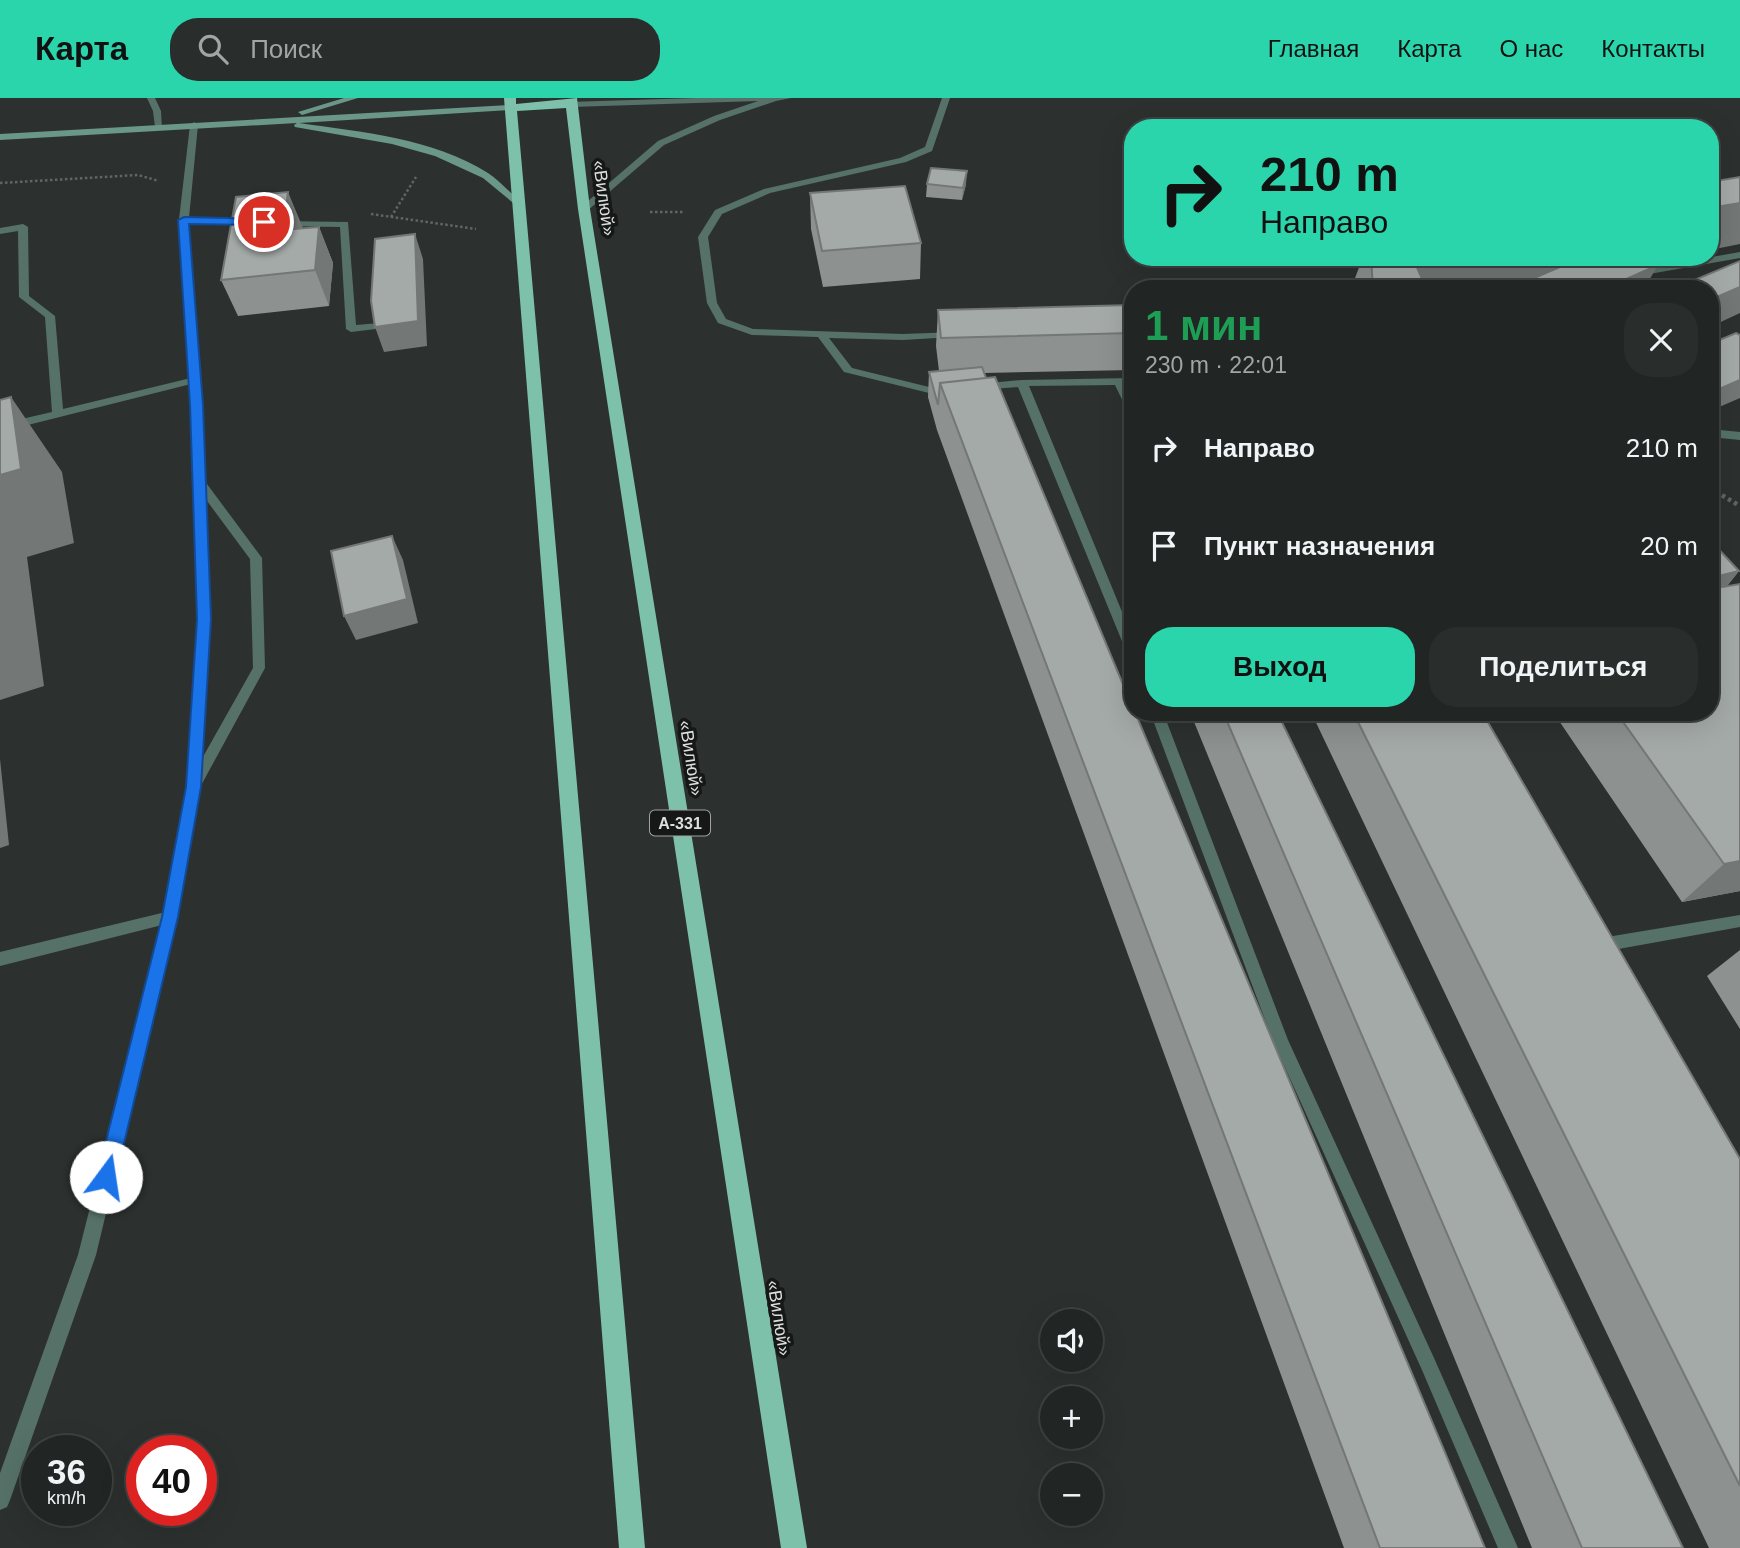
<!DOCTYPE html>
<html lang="ru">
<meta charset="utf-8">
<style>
body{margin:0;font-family:Helvetica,sans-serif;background:#292d2b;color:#f1f3f6;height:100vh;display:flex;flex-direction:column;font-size:26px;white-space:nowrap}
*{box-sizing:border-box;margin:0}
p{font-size:23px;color:#a2a5a6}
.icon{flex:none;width:38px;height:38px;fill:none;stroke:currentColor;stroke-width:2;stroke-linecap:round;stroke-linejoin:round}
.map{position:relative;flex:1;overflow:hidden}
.side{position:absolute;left:1124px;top:182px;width:595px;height:441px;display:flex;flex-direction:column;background:#212523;border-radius:28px;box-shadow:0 7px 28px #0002,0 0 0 2px #3e4241}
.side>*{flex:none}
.hud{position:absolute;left:1124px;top:21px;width:595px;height:147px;border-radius:28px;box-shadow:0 7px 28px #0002,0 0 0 2px #3e4241;background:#2bd5ac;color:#111;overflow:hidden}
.tools{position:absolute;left:1040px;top:1211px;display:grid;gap:14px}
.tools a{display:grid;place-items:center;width:63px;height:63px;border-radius:50%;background:#212523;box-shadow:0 7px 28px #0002,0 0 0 2px #3e4241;font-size:35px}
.speed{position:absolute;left:21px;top:1337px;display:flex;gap:14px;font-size:35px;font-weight:700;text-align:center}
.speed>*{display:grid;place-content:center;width:91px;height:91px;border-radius:50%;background:#212523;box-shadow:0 7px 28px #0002,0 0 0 2px #3e4241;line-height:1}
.speed small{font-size:18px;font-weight:400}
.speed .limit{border:10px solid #d22;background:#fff;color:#111}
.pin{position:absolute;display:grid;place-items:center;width:60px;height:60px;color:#fff;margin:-30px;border:4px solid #fff;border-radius:50%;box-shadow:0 2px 7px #0007}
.me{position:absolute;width:77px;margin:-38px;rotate:14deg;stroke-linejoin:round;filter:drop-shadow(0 0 5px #0008)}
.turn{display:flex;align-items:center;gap:24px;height:147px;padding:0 21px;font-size:32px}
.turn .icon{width:91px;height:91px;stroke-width:2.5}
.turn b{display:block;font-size:49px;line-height:60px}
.round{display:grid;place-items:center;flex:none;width:74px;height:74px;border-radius:28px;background:#292d2b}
.summary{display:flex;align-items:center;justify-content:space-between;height:119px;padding:0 21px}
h1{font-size:42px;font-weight:700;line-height:52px;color:#1e9e55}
.action{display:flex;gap:14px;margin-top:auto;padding:14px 21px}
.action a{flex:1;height:80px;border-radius:28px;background:#2bd5ac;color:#111;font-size:28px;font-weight:700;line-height:80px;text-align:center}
.action a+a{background:#292d2b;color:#f1f3f6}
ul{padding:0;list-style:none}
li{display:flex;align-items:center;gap:21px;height:98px;padding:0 21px}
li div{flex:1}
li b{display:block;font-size:26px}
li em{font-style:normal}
header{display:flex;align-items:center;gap:42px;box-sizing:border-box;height:98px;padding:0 35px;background:#2bd5ac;color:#111}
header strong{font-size:33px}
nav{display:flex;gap:38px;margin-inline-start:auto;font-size:24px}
.search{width:490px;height:63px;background:#292d2b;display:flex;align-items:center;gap:18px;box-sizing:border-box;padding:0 24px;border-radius:28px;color:#a2a5a6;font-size:26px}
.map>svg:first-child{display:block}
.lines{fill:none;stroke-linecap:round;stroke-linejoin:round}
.path-far1{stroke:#616664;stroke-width:2.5;stroke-dasharray:2.5 2.5;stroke-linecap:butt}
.path{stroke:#616664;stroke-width:4.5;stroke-dasharray:3.5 3.5;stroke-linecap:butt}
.service{fill:#567268;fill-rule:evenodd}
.minor{fill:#567268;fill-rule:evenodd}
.tertiary{fill:#567268;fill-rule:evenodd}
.secondary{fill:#6a9788;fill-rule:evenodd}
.trunk{fill:#7ec1ab;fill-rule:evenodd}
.wall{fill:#8d9290}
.shaded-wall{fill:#737776}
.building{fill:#a4aaa8;stroke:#737776;stroke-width:2}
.route{fill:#1a73e8;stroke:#114b97;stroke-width:2}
.labels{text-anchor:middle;stroke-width:7;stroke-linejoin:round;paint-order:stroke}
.shield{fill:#161817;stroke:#a1a3a2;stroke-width:2}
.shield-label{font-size:16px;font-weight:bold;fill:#dcdfde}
.street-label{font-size:18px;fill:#dcdfde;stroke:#161817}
</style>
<header>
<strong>Карта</strong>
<div class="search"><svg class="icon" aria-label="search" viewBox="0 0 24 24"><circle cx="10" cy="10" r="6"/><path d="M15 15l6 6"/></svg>Поиск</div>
<nav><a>Главная</a><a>Карта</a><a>О нас</a><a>Контакты</a></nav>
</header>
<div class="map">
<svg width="1740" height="1450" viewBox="0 0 1740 1450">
<rect width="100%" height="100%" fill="#2c312f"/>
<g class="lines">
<path class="path-far1" d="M0 85 138 77 159 83
M650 114H684
M371 116 476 131
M391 119 416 79"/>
<path class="path" d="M1710 390 1740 408"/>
<path class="service" d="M147 0H155L161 13 162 31 155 29 153 13Z
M942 0H950L932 53 906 64 770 95 722 116 708 139 717 205 726 221 753 231 903 236 957 234V238L953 239 903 242 829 240 852 270 929 289 944 288 949 291 948 293 929 295 844 274 818 239 752 237 718 225 707 205 698 139 715 112 764 91 900 60 925 49Z
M184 120 251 121 256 124 251 127 181 125 179 123Z
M278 123 348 124 356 227 380 225 384 226V230L351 234 346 231 340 129 281 128 276 125Z
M23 126 28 129 29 198 55 218 63 311 195 279 200 282 199 284 0 334V326L52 314 45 219 19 199 18 133 0 136V130Z
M1740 154V160L1638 178 1633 175 1638 172Z
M1132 280V286H1125L1132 301V315L1127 312 1115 287 1029 288 1132 538V558L1126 553 1018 289 979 292 974 289 979 286 1022 282Z
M1710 331 1740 334V342L1710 339Z
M200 381 204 382 262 460 265 570 198 693H188L186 689 253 570 250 461 196 388V382Z
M1150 614H1163L1288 942 1434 1260 1518 1450H1498L1422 1272 1273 943Z
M170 813 175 814 177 819 175 824 170 825 0 868V854Z
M1740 817V829L1613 852 1608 850 1606 845 1608 840 1613 838Z"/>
<path class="minor" d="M696 0H791L776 3 720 22 664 47 587 113H581V109L658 43 714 18 758 3 571 9 568 8V4Z"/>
<path class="tertiary" d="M194 24 198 27 188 130 200 282 210 521 200 689 177 819 96 1157 10 1402 7 1409 0 1412V1375L78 1157 163 819 186 689 198 521 190 282 178 130 190 27Z"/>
<path class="secondary" d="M344 0H358L302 17 298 14Z
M509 7 513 10 512 12 299 25C361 34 433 40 488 75 500 83 510 95 521 104V108L518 109 483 80 435 58 392 46 295 29 294 27 297 25 0 42V36Z"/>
<path class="trunk" d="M504 0H516V6L577 0 590 111 807 1450H781L578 111 566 10 517 13 645 1450H619Z"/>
</g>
<path class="wall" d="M927 86H966L962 102 926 99Z
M810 95 921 145 920 181 823 189 811 131Z
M319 129 333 165 329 208 238 218 221 182 303 130Z
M1363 159H1667L1487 191H1353L1352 188Z
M1132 207V272L984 275 1485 1450H1344L937 332 928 299 929 274 939 273 936 248 938 212Z
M1710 442 1739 473 1727 488 1740 486V793L1682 804 1553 614H1710Z
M1190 614H1277L1683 1450H1532Z
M1311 614H1482L1740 1061V1450H1709Z
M1740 852V931L1707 878Z"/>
<path class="shaded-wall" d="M967 73 966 86 962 102 963 90Z
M288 94 303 130 283 132Z
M1740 105V146L1710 152V110Z
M319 129 333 165 329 208 315 172Z
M415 136 423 161 427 248 384 254 375 229Z
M1420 159H1667L1487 191H1402L1413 160Z
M1658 167 1644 191H1604Z
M1740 189V215L1710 229V202Z
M1740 282V300L1710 313V295Z
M11 299 62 374 74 445 27 459 44 588 0 602V377Z
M392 438 403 462 418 525 356 542 344 518Z
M1739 473 1711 508 1710 509V480Z
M0 661 9 747 0 750Z
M1740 763V793L1682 804 1724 766Z"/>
<path class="building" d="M931 70 967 73 963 90 927 86Z
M1740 79V105L1710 110V84Z
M905 88 921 145 822 153 810 95Z
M288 94 283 132 319 129 315 172 221 182 236 99Z
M415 136 418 223 375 229 371 203 375 141Z
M1371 159H1420L1413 160 1425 188 1428 191H1373Z
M1583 159H1645L1658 167 1604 191H1509Z
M1740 163V189L1710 202V191H1673Z
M1132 207V235L941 240 938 212Z
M1736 235 1740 237V282L1710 295V246Z
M982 269 986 280 940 285 938 307 929 274Z
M995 279 1132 608V614H1135L1485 1450H1380L940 285Z
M11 299 21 371 0 377V302Z
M392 438 407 501 344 518 331 453Z
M1710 442 1739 473 1710 480Z
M1740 486V763L1724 766 1616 614H1710V491Z
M1223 614H1277L1683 1450H1582Z
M1353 614H1482L1740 1061V1388Z"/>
<path class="route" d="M184 119 264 121 270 124 264 127 189 126 203 307 211 521 201 689 178 819 116 1079 113 1086 106 1088 100 1086 97 1079 162 819 186 689 197 521 190 307 178 122Z"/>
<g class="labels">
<rect class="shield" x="650" y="712.5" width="60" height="25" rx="5"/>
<g class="shield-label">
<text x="680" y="731">А-331</text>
</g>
<g class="street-label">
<text transform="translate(604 100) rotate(82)" y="6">«Вилюй»</text>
<text transform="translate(691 660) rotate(81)" y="6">«Вилюй»</text>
<text transform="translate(779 1220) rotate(81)" y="6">«Вилюй»</text>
</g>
</g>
</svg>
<div class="tools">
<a><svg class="icon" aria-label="sound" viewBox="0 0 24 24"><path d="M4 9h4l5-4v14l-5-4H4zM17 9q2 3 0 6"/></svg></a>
<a>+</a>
<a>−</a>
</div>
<div class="speed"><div>36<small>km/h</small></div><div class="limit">40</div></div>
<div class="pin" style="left:264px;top:124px;background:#d93025"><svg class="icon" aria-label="arrive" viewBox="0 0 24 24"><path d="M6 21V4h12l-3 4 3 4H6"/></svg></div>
<svg class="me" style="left:106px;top:1079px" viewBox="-20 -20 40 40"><circle r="19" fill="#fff"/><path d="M0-13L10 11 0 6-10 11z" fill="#1a73e8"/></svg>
<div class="hud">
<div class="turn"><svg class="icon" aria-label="right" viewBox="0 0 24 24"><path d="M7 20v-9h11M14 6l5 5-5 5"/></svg><div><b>210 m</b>Направо</div></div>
</div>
<section class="side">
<div class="summary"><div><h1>1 мин</h1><p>230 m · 22:01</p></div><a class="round"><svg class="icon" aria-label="close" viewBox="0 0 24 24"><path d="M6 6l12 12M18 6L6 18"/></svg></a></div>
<ul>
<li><svg class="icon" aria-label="right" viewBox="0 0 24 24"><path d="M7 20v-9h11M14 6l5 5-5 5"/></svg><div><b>Направо</b></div><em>210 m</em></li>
<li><svg class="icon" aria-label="arrive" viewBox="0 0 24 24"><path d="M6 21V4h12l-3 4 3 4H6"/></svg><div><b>Пункт назначения</b></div><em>20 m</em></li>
</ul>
<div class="action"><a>Выход</a><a>Поделиться</a></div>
</section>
</div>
